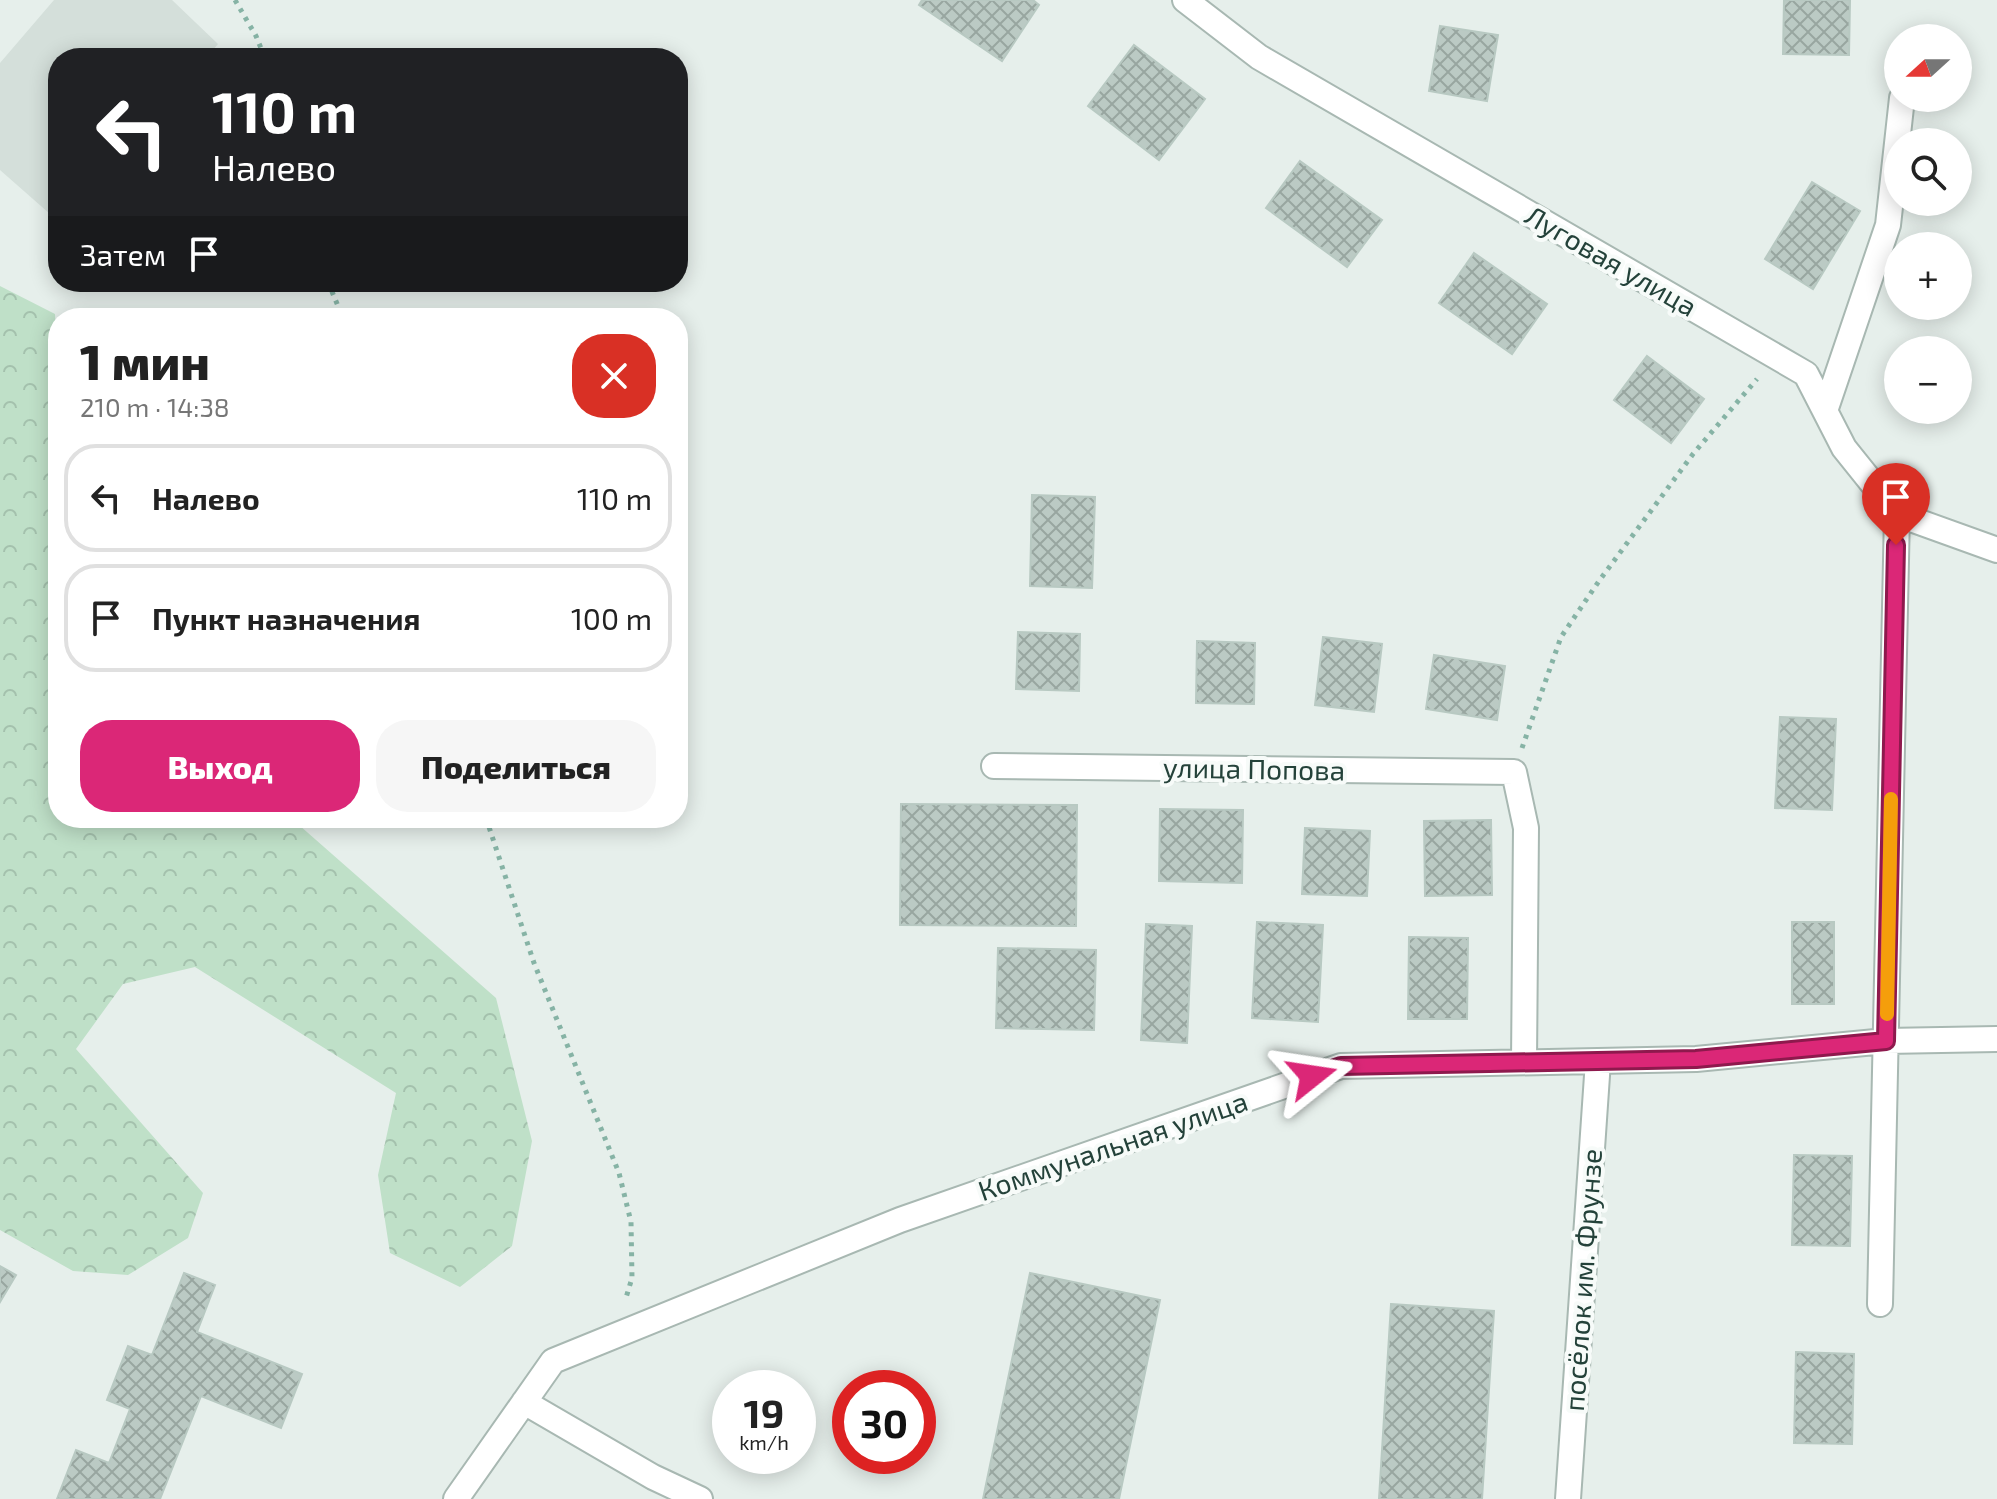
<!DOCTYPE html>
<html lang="ru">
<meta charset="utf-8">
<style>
body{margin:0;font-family:"Exo 2",sans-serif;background:#f6f6f6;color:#222;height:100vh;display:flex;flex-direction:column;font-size:30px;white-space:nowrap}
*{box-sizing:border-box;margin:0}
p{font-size:26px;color:#767676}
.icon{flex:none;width:44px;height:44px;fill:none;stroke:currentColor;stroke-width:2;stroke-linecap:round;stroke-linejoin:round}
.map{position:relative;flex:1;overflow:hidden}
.drawer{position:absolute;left:48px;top:308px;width:640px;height:520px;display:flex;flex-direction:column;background:#fff;border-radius:32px;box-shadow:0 4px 20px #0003}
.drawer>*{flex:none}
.guide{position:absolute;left:48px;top:48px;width:640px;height:244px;border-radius:32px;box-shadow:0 4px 20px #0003;background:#202124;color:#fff;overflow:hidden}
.needle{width:52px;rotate:249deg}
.buttons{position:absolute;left:1884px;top:24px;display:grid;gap:16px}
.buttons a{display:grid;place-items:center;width:88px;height:88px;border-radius:50%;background:#fff;box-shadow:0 4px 20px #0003;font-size:40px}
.speed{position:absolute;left:712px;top:1370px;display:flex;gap:16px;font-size:40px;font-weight:700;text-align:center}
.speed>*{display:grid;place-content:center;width:104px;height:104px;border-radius:50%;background:#fff;box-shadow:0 4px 20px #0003;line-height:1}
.speed small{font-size:20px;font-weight:400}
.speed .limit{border:12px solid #d22;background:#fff;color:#111}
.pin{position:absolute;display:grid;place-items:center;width:68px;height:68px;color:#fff;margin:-82px -34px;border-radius:50% 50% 50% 0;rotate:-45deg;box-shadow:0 0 8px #0007}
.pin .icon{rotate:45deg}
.me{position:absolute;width:88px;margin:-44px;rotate:75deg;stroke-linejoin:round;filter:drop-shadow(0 0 6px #0008)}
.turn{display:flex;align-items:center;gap:28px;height:168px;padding:0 32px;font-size:36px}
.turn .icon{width:104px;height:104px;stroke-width:2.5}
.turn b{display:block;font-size:56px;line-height:68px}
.then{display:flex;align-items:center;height:76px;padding:0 32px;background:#0003;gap:16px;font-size:30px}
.round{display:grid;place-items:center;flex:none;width:84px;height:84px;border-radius:32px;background:#f6f6f6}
.headline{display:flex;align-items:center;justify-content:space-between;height:136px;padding:0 32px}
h1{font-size:48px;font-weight:800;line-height:60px}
.button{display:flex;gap:16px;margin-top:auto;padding:16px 32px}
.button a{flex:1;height:92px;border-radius:32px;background:#db2777;color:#fff;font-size:32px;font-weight:800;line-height:92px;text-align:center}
.button a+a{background:#f6f6f6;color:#222}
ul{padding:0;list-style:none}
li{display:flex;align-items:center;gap:24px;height:108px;margin:0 16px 12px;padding:0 16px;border:4px solid #e0e0e0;border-radius:32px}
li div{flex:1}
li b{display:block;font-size:30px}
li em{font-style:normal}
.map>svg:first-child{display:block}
.built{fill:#d4dfda}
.forest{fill:url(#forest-crowns)}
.building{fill:url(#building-cross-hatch);stroke:#b8c9c2;stroke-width:2}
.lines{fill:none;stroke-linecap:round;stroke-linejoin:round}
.minor-casing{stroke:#a8b8b2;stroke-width:28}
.path{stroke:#86b3a5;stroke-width:5;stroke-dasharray:4 6;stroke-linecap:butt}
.minor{stroke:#fff;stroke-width:24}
.route-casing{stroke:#8e194d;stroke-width:20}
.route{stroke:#db2777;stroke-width:14}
.slow{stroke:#f59e0b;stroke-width:14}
.labels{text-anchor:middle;stroke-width:8;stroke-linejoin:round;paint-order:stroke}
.street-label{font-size:28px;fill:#24423a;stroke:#f7fbf9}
</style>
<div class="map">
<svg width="1997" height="1499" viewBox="0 0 1997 1499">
<defs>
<pattern id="forest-crowns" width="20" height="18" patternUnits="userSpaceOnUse" patternTransform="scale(2)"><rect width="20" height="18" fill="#bfe0c8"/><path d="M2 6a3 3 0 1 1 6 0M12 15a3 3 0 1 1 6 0" fill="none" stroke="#a4c1ad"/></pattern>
<pattern id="building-cross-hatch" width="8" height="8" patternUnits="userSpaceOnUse" patternTransform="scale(2)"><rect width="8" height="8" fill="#bbcac4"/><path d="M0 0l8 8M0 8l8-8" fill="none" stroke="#98a6a0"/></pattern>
</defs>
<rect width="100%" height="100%" fill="#e6efeb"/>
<path class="built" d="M54 0H172L218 44 206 58H58V221L0 170V63Z"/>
<path class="forest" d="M0 286 55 314 58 394V818H291L496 998 532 1141 512 1246 460 1287 390 1253 378 1175 396 1093 195 967 123 984 76 1049 203 1193 188 1238 128 1275 73 1271 0 1230Z"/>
<path class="building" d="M922 0H1033L1039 5 1002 61 919 5Z
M1784 0H1850L1849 55 1783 54Z
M1440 26 1498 35 1487 101 1429 91Z
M1134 45 1205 99 1159 160 1088 106Z
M1300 161 1382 220 1347 267 1266 208Z
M1812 182 1860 211 1813 289 1765 259Z
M1474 253 1547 304 1512 354 1439 303Z
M1647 356 1704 399 1671 443 1614 400Z
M1032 495 1095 497 1092 588 1030 586Z
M1018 632 1080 634 1079 691 1016 689Z
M1323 637 1382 644 1374 712 1315 705Z
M1197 641 1255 643 1254 704 1196 703Z
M1434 655 1505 666 1497 720 1426 709Z
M1780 717 1836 719 1832 810 1775 808Z
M901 804 1077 805 1076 926 900 925Z
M1160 809 1243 810 1242 883 1159 881Z
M1491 820 1492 895 1425 896 1424 821Z
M1305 828 1370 831 1367 896 1302 894Z
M1257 922 1323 925 1318 1022 1252 1018Z
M1792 922H1834V1004H1792Z
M1146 924 1192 926 1187 1043 1141 1040Z
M1409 937 1468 938 1467 1019H1408Z
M998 948 1096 950 1094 1030 996 1028Z
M1794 1155 1852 1156 1850 1246 1792 1245Z
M0 1266 16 1275 0 1302Z
M184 1273 215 1285 197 1332 302 1374 281 1428 201 1396 160 1499H57L76 1450 109 1463 130 1409 107 1400 128 1346 152 1355Z
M1030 1273 1160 1300 1119 1499H983Z
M1391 1304 1494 1311 1482 1499H1379Z
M1796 1352 1854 1354 1852 1444 1794 1443Z"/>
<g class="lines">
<g class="minor-casing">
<path id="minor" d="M1185 0 1259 57 1806 374 1844 448 1897 514 1997 550
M1825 411 1888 225 1902 98
M994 766 1514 772 1526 828 1524 1062
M1880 1304 1897 514
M524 1402 653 1477 700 1499
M456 1499 553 1361 900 1220 1341 1066 1696 1059 1886 1041 1997 1039
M1568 1499 1598 1061"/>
</g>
<path class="path" d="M235 0 256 36 265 58
M328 282 343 318
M1522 748 1561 637 1599 581 1693 454 1757 379
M486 818 534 963 619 1173 631 1222 632 1278 625 1301"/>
<use href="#minor" class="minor"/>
</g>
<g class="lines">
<g class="route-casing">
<path id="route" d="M1312 1076 1341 1066 1696 1059 1886 1041 1896 545"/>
</g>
<use href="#route" class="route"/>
<path class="slow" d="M1887 1014 1891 799"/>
</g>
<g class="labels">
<g class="street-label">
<text transform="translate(1611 261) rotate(30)" y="10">Луговая улица</text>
<text transform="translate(1254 769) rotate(1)" y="10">улица Попова</text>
<text transform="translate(1113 1146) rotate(-19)" y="10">Коммунальная улица</text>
<text transform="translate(1583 1280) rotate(-86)" y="10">посёлок им. Фрунзе</text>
</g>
</g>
</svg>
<div class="buttons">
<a><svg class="needle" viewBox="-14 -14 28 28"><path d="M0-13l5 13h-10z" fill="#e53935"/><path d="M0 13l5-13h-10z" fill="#767676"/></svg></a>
<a><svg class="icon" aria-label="search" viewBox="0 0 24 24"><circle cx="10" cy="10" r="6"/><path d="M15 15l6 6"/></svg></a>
<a>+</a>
<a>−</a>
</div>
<div class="speed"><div>19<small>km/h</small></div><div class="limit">30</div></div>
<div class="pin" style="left:1896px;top:545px;background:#d93025"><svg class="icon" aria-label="arrive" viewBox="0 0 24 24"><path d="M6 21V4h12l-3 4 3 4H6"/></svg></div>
<svg class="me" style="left:1312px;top:1076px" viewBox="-20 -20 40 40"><path d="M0-17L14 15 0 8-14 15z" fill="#db2777" stroke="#fff" stroke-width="4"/></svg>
<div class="guide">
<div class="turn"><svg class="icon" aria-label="left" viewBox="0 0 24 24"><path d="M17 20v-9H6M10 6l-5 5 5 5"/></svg><div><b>110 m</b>Налево</div></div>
<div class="then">Затем<svg class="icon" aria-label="arrive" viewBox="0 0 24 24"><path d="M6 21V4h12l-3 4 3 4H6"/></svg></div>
</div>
<section class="drawer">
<div class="headline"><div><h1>1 мин</h1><p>210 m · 14:38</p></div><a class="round" style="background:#d93025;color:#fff"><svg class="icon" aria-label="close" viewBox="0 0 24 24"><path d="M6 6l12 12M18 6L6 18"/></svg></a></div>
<ul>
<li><svg class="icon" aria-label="left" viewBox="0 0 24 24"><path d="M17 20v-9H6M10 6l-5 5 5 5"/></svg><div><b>Налево</b></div><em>110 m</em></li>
<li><svg class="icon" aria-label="arrive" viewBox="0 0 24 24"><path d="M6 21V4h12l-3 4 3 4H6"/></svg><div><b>Пункт назначения</b></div><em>100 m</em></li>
</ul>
<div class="button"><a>Выход</a><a>Поделиться</a></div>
</section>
</div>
